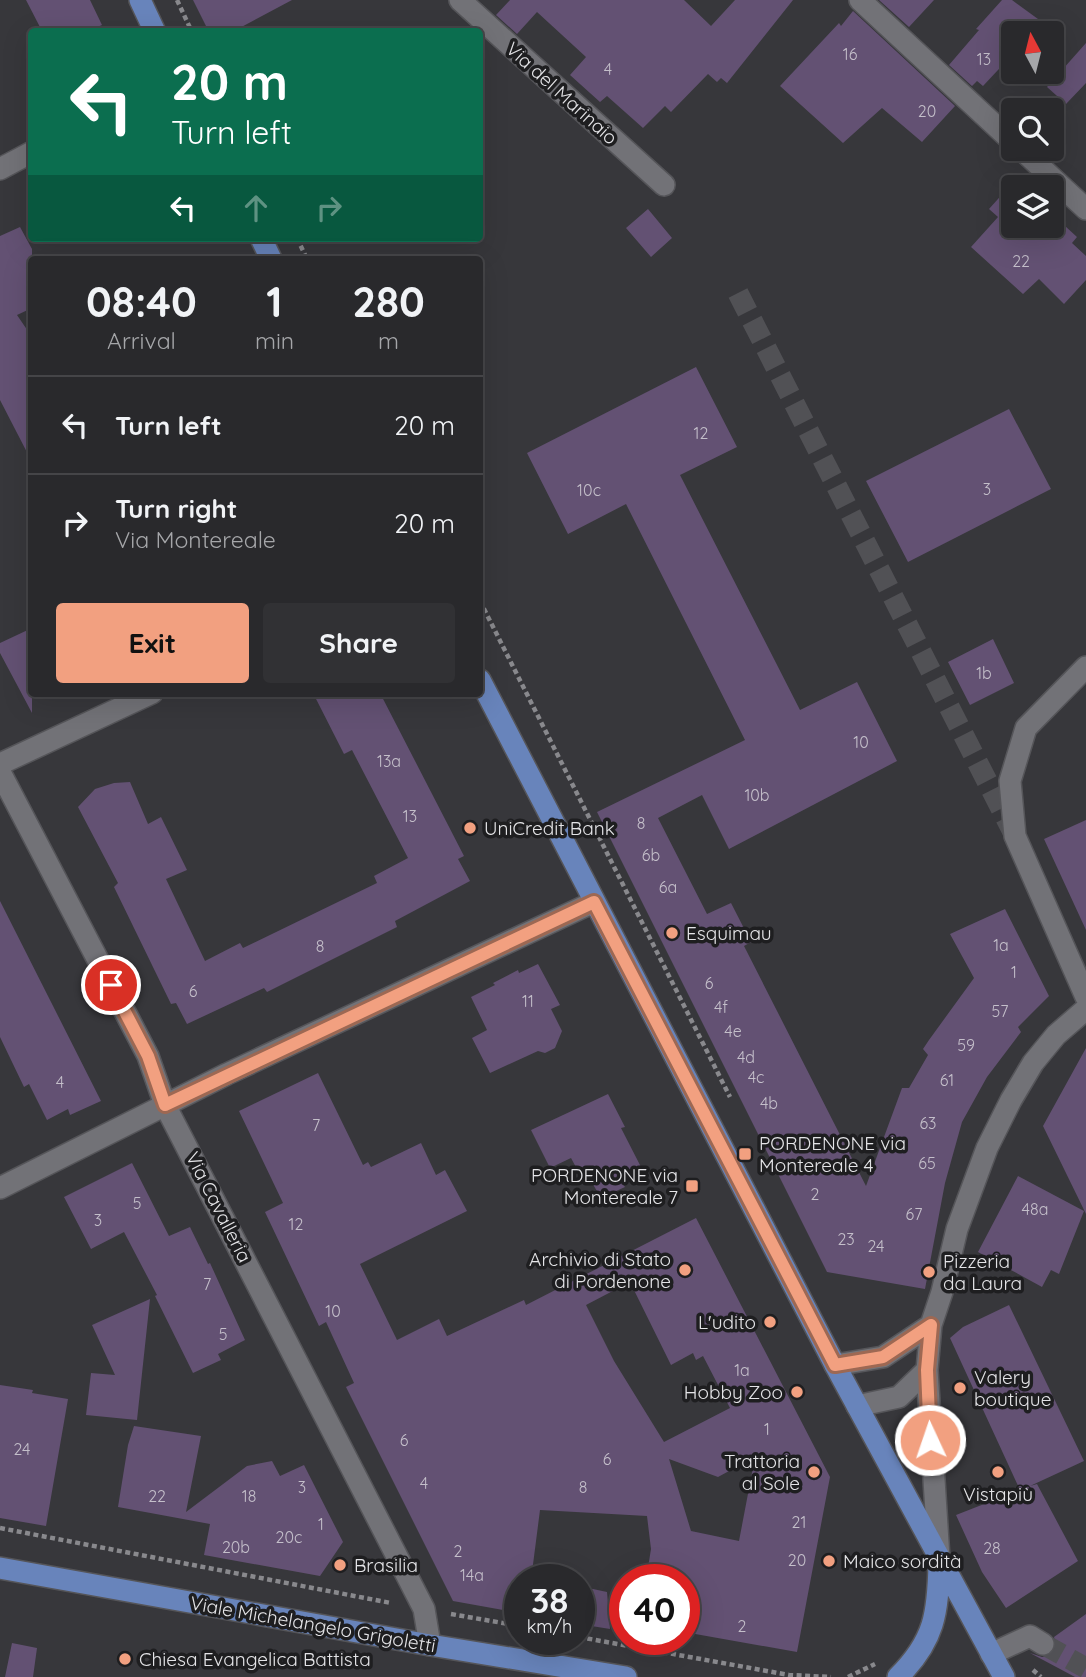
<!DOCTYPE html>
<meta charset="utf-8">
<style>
body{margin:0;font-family:Quicksand,sans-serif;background:#313134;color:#f1f3f6;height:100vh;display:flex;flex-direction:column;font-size:26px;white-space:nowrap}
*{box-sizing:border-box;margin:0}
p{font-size:23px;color:#a5a6a9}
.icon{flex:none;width:38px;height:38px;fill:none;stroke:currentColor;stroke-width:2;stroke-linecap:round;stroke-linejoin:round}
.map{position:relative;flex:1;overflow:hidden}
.drawer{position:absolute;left:28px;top:256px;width:455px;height:441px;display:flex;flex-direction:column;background:#29292c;border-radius:7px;box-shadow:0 7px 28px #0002,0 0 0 2px #454548}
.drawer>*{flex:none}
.guide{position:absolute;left:28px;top:28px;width:455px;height:214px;border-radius:7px;box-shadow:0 7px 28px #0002,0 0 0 2px #454548;background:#0b6e4f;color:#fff;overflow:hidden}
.needle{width:46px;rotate:353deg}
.controls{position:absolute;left:1001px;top:21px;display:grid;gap:14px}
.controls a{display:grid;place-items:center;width:63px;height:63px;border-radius:7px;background:#29292c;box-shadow:0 7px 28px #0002,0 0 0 2px #454548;font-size:35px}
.speed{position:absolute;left:504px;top:1564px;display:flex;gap:14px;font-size:35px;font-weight:700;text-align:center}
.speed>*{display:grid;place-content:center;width:91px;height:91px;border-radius:50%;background:#29292c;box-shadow:0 7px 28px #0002,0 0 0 2px #454548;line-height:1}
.speed small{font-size:18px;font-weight:400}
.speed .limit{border:10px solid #d22;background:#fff;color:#111}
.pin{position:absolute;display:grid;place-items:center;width:60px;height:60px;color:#fff;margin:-30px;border:4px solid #fff;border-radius:50%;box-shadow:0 2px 7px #0007}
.me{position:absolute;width:77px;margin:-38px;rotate:357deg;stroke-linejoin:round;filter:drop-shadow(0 0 5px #0008)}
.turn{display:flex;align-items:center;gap:24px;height:147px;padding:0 28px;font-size:32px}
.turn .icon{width:91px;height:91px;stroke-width:2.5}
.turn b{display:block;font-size:49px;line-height:60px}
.lanes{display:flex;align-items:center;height:66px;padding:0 28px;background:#0003;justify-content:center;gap:35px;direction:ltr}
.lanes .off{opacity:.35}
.eta{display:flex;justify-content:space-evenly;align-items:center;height:119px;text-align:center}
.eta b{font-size:42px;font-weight:700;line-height:49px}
.action{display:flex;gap:14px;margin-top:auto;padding:14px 28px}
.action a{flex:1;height:80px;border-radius:7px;background:#f2a080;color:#111;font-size:28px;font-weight:700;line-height:80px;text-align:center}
.action a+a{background:#313134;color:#f1f3f6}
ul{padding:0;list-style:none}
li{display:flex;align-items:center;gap:21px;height:98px;padding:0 28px;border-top:2px solid #454548}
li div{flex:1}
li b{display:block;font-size:26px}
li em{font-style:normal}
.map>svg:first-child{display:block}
.building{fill:#635173;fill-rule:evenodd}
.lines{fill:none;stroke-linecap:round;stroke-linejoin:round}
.minor-tunnel{stroke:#515155;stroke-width:21;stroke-dasharray:21 10;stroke-linecap:butt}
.minor-casing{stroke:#555559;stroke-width:24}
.major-casing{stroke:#555559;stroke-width:24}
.path{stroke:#89898d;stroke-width:4.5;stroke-dasharray:5 3.5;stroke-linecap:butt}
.minor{stroke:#727277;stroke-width:21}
.major{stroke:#6884bb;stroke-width:21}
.route-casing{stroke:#9d6853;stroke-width:18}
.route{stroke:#f2a080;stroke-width:12}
.poi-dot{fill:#f2a080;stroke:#1e1e20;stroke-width:2.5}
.labels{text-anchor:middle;stroke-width:7;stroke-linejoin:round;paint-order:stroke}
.number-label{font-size:16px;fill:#c4bfca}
.street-label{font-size:19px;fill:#e4e4e7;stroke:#1e1e20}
.poi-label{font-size:19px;fill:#e4e4e7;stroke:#1e1e20;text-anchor:start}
</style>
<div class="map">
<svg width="1086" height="1677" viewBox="0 0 1086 1677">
<rect width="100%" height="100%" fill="#37373b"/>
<path class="building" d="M26 0H90L102 25 88 31H42Z
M193 0H292L232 32H209Z
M510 0H684L711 26 735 0H793L727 83 721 78 717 82 708 74 671 112 665 106 643 128 607 96 600 102 570 75 586 57 537 12 517 34 496 15Z
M879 0H934L909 27Z
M1002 0H1012L1038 19 1025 33H1013V54L983 86 977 81 972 86 949 65 979 30 976 29Z
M853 11 955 106 922 142 882 108 843 143 780 86 839 23 841 26Z
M1086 43V83L1066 104 1047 87Z
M1015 180 1023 187H1013V226H1052V214L1077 237 1072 243 1086 256V280L1064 304 1039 279 1023 294 971 247 998 217 989 209Z
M648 209 672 238 651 257 626 228Z
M20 227 32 249V308L17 315 32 337V462L0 400V236Z
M696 367 737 447 680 475 800 710 857 682 897 761 729 849 702 795 658 818 707 914 731 903 751 942 744 946 866 1186 902 1088H909L928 1055 923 1049 929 1040 974 978 950 934 1005 909 1049 996 1018 1027 1021 1032 987 1077 962 1122 945 1183 925 1289 827 1272 597 812 745 740 626 504 568 534 527 453Z
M1009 409 1051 489 908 562 866 481Z
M32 628V713L0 653V643Z
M993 639 1014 683 970 705 948 662Z
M313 693H380L464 856 458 859 470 881 395 921 397 927 267 992 264 988 187 1024 176 1003 171 1004 114 887 118 883 78 807 95 789 114 783 130 782 148 824 161 817 187 870 166 879 205 961 240 943 243 948 377 883 374 876 408 858 352 750 344 754Z
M1086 820V930L1044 839Z
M0 901 101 1101 70 1115 68 1109 47 1120 29 1084 24 1087 0 1037Z
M538 964 560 1005 551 1009 562 1031 555 1048 545 1053 538 1051 490 1073 472 1038 487 1030 471 997 495 985 493 983 518 970 519 973Z
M1086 1048V1214L1043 1126Z
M318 1073 363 1165 368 1162 371 1167 421 1143 436 1175 445 1170 467 1211 360 1264 397 1340 439 1319 447 1336 524 1300 526 1305 696 1218 830 1477 797 1652 684 1632V1580H646L651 1549 647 1516 540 1510 531 1580H520V1613L453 1601 346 1387 354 1383 326 1322 319 1326 265 1212 283 1203 239 1111ZM630 1282 671 1365 693 1353 696 1360 703 1356 730 1408 664 1442 614 1361 586 1305ZM755 1457 739 1541 691 1531 669 1459 718 1477Z
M608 1094 625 1127 621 1128 641 1167 619 1178 625 1187 601 1198 591 1181 585 1184 571 1158 550 1168 531 1130Z
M132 1163 169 1236 190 1227 208 1264 210 1263 245 1340 218 1354 221 1360 193 1373 155 1296 157 1295 124 1232 91 1249 64 1197Z
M1018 1176 1084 1211 1059 1274 1051 1270 1042 1287 978 1252Z
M150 1299 137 1420 86 1415 91 1373 115 1375 92 1325Z
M1009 1305 1084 1461 1030 1486 1037 1484 1078 1561 1006 1608 982 1572 956 1515 1020 1490 950 1338 963 1327Z
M0 1385 33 1390 32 1393 68 1399 46 1526 0 1518Z
M134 1426 201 1436 186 1512 247 1466 272 1461 280 1476 304 1465 343 1542 320 1576 204 1555 210 1524 118 1507 128 1445Z
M579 1586 607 1592 610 1629 579 1624Z
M1086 1614V1677H1075L1030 1653 1042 1657 1050 1655 1056 1645 1054 1637Z
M12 1643 37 1648 33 1677H5Z"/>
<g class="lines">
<path class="minor-tunnel" d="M738 293 1014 834
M1043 1644 1086 1668"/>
<g class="minor-casing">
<path id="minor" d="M460 0 664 185
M860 0 1013 142
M1021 149 1086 209
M0 169 32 152
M1086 667 1026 728 1010 781 1015 836 1086 997
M0 764 152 693
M0 772 148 1056 165 1105 424 1609 430 1645
M0 1188 227 1074 594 902
M835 1365 883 1357 931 1325
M857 1406 899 1397 927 1370
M939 1558 927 1370 931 1325 942 1292 957 1229 987 1148 1011 1100 1033 1063 1056 1035 1086 1009
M991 1654 1030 1636 1043 1644"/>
</g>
<g class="major-casing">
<path id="major" d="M140 0 155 32
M261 238 271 259
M480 680 835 1365 1004 1677
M0 1568 430 1645 626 1677
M898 1677C935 1640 938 1613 939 1563"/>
</g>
<path class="path" d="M177 0 192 32
M297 238 307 259
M480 601 730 1097
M0 1528 391 1603
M451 1614 520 1626
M579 1637 789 1675 831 1677
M1033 1670 1041 1677
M848 1677 875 1664"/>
<use href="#minor" class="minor"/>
<use href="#major" class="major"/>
</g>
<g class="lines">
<g class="route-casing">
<path id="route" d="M111 985 148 1056 165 1105 594 902 835 1365 883 1357 931 1325 927 1370 930 1440"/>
</g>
<use href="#route" class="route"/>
</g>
<g class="poi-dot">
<circle cx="470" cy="828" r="7"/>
<circle cx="672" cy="933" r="7"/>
<rect x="738" y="1147" width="14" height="14" rx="3.5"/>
<rect x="685" y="1179" width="14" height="14" rx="3.5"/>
<circle cx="685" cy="1270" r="7"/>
<circle cx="929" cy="1272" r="7"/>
<circle cx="770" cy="1322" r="7"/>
<circle cx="960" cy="1388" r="7"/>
<circle cx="797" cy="1392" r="7"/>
<circle cx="814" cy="1472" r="7"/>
<circle cx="998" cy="1472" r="7"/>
<circle cx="829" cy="1561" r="7"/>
<circle cx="340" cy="1565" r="7"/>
<circle cx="125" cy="1659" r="7"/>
</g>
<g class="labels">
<g class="number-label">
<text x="850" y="60">16</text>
<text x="984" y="65">13</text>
<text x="608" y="75">4</text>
<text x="927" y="117">20</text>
<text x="1021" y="267">22</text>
<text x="701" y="439">12</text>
<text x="987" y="495">3</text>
<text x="589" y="496">10c</text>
<text x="984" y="679">1b</text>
<text x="861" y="748">10</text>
<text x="389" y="767">13a</text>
<text x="757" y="801">10b</text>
<text x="410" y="822">13</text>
<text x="641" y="829">8</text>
<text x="651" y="861">6b</text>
<text x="668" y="893">6a</text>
<text x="1001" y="951">1a</text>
<text x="320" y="952">8</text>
<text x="1014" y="978">1</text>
<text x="709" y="989">6</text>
<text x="193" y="997">6</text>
<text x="528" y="1007">11</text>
<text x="721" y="1013">4f</text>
<text x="1000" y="1017">57</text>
<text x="733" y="1037">4e</text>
<text x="966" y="1051">59</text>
<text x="746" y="1063">4d</text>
<text x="756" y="1083">4c</text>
<text x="947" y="1086">61</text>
<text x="60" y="1088">4</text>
<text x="769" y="1109">4b</text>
<text x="928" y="1129">63</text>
<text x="316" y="1131">7</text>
<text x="927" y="1169">65</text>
<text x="815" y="1200">2</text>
<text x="137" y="1209">5</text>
<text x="1035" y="1215">48a</text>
<text x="914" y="1220">67</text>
<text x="98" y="1226">3</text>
<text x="296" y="1230">12</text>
<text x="846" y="1245">23</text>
<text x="876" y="1252">24</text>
<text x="207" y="1290">7</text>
<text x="333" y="1317">10</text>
<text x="223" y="1340">5</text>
<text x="742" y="1376">1a</text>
<text x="767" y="1435">1</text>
<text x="404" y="1446">6</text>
<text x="22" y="1455">24</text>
<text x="607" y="1465">6</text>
<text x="424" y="1489">4</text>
<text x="302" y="1493">3</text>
<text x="583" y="1493">8</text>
<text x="157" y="1502">22</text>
<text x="249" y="1502">18</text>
<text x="799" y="1528">21</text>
<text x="321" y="1530">1</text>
<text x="289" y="1543">20c</text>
<text x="236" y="1553">20b</text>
<text x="992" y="1554">28</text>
<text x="458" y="1557">2</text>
<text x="797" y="1566">20</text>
<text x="472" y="1581">14a</text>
<text x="742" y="1632">2</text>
</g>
<g class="street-label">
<text transform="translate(562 93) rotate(42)" y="7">Via del Marinaio</text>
<text transform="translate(219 1207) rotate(63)" y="7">Via Cavalleria</text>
<text transform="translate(313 1624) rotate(10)" y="7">Viale Michelangelo Grigoletti</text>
</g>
<g class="poi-label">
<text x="484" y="835">UniCredit Bank</text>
<text x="686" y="940">Esquimau</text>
<text x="759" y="1150">PORDENONE via<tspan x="759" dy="22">Montereale 4</tspan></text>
<text x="678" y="1182" text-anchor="end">PORDENONE via<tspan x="678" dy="22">Montereale 7</tspan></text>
<text x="671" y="1266" text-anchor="end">Archivio di Stato<tspan x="671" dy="22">di Pordenone</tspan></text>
<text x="943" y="1268">Pizzeria<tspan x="943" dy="22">da Laura</tspan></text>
<text x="756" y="1329" text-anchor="end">L'udito</text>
<text x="974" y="1384">Valery<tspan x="974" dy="22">boutique</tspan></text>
<text x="783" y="1399" text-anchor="end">Hobby Zoo</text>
<text x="800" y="1468" text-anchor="end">Trattoria<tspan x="800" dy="22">al Sole</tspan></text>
<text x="998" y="1501" text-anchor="middle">Vistapiù</text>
<text x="843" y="1568">Maico sordità</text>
<text x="354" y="1572">Brasilia</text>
<text x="139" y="1666">Chiesa Evangelica Battista</text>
</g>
</g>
</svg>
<div class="controls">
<a><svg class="needle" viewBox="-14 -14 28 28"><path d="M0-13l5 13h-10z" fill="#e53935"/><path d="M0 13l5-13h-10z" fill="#a5a6a9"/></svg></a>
<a><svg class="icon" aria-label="search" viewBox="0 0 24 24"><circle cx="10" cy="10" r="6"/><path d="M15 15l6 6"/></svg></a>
<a><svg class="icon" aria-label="layers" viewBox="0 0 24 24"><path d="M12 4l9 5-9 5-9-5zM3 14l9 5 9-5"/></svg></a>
</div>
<div class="speed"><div>38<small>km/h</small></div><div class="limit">40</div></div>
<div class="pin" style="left:111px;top:985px;background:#d93025"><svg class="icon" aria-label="arrive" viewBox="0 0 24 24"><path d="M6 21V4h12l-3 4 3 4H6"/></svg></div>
<svg class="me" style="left:930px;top:1440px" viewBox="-20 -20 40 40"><circle r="17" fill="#f2a080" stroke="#fff" stroke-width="3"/><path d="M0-11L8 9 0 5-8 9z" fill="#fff"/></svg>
<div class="guide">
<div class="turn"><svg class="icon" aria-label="left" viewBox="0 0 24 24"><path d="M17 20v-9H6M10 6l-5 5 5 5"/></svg><div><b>20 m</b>Turn left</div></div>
<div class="lanes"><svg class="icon" aria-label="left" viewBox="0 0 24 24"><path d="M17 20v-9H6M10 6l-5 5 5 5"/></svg><svg class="icon off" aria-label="ahead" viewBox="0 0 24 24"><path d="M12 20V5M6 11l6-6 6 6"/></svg><svg class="icon off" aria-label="right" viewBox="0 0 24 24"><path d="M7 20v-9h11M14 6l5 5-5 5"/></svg></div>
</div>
<section class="drawer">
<div class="eta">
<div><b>08:40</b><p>Arrival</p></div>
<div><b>1</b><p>min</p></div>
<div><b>280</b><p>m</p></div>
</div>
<ul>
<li><svg class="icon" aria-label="left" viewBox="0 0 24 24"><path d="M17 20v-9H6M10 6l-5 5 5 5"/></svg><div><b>Turn left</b></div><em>20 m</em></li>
<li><svg class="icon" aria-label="right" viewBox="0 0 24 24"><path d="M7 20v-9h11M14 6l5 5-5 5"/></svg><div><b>Turn right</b><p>Via Montereale</p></div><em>20 m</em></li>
</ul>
<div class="action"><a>Exit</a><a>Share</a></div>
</section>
</div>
